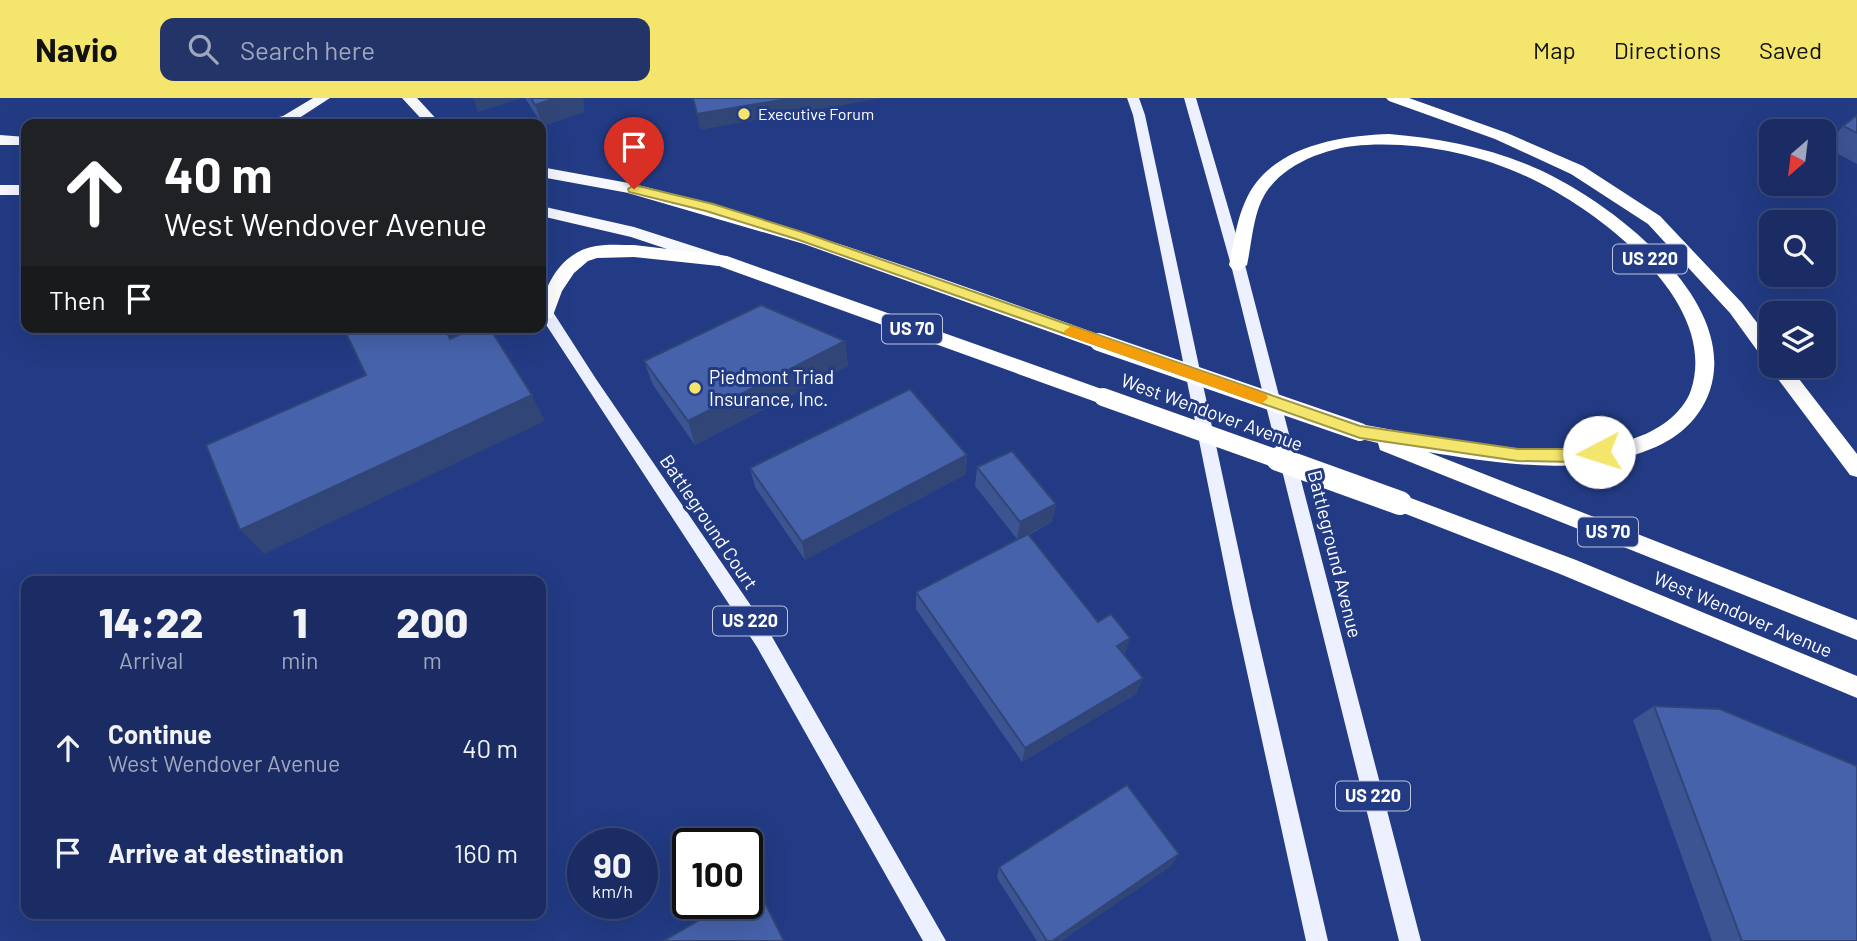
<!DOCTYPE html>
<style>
body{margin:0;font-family:Barlow,sans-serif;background:#233469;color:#f1f3f6;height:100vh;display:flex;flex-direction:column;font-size:26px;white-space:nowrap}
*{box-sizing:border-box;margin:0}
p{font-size:23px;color:#9fa7be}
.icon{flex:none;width:38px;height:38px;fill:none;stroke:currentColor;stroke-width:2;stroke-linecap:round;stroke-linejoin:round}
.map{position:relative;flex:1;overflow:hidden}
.details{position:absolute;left:21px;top:478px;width:525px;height:343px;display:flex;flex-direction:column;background:#1a2c63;border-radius:14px;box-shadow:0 7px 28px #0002,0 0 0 2px #384878}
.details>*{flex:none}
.banner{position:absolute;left:21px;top:21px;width:525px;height:214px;border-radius:14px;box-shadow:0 7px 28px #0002,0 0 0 2px #384878;background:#202124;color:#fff;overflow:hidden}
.needle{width:46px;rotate:208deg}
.tools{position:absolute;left:1759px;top:21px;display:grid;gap:14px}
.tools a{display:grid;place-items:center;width:77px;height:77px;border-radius:14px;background:#1a2c63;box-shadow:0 7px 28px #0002,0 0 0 2px #384878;font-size:35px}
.speed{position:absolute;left:567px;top:730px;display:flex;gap:14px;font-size:35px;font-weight:700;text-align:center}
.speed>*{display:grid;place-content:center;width:91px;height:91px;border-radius:50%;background:#1a2c63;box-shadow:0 7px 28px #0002,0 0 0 2px #384878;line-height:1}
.speed small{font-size:18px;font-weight:400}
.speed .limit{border:4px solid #111;border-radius:10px;background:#fff;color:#111}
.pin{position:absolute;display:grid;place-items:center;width:60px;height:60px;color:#fff;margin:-72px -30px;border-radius:50% 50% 50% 0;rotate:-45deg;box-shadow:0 0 7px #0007}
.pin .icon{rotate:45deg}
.me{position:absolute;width:77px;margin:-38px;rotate:265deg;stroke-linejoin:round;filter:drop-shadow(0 0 5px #0008)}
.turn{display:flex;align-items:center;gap:24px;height:147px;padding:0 28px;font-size:32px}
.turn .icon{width:91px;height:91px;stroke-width:2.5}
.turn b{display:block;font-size:49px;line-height:60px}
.then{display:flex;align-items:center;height:66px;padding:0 28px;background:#0003;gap:14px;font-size:26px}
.eta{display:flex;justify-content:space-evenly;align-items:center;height:119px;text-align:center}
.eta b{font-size:42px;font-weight:800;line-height:49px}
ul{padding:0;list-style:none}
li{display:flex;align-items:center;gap:21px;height:105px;padding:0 28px}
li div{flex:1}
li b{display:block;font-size:26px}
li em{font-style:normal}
header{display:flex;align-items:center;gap:42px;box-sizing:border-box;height:98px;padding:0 35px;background:#f4e56c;color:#111}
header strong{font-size:33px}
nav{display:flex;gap:38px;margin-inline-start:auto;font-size:24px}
.search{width:490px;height:63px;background:#233469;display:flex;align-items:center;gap:18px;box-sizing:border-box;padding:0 24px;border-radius:14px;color:#9fa7be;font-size:26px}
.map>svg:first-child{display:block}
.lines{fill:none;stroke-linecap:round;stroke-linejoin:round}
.primary{fill:#edf0fe;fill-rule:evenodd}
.trunk{fill:#f6f8fe;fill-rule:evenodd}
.motorway{fill:#fff;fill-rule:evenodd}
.motorway-bridge-far1{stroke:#fff;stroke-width:18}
.motorway-bridge{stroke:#fff;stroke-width:24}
.wall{fill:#3c5492}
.shaded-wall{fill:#314577}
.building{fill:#4662aa;stroke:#314577;stroke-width:2}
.route{fill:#f4e56c;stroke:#9f9546;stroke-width:2}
.slow{fill:#f59e0b}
.poi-dot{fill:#f4e56c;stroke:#223b84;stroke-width:2.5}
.labels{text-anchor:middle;stroke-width:6;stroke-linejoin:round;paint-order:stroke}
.far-poi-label{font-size:16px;fill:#fff;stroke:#223b84;text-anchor:start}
.shield{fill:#223b84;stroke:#bdc4da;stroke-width:2}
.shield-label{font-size:18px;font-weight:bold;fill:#fff}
.poi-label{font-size:19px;fill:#fff;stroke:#223b84;text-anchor:start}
.street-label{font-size:19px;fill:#fff;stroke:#223b84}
</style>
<header>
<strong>Navio</strong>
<div class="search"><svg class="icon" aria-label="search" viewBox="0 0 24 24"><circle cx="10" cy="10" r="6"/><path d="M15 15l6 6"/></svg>Search here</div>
<nav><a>Map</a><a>Directions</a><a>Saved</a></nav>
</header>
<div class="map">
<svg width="1857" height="843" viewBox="0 0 1857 843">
<rect width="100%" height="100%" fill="#223b84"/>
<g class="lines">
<path class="primary" d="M1127 0H1139L1145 17 1251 510 1328 843H1306L1233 510 1133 17Z
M1184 0H1196L1245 167 1421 843H1399L1231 167Z
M546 210 551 211 596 281 771 537 946 843H923L757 549 541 219V211Z"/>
<path class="trunk" d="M313 0H330L293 24 261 26 263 23 283 18Z
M402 0H417L441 26H426Z
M0 37 26 39V47H0Z
M541 69 634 86 642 91 634 96 541 79Z
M0 87H26V97H0Z
M541 108 634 129 724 158 726 162 718 168 631 139 541 118Z"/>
<path class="motorway" d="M1386 0H1409L1507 35 1583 68 1660 118 1742 205 1771 243V264L1764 262 1730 215 1648 126 1571 76 1495 41 1389 3Z
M1389 36C1438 40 1487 49 1533 69 1606 100 1740 200 1710 292 1702 316 1684 335 1662 346 1591 381 1502 366 1428 354L1857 522V542L1380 352 1378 345 1353 339 1350 334 1353 329 1360 326C1444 341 1548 367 1632 341 1656 334 1683 316 1691 292 1719 206 1606 119 1540 85 1487 58 1426 44 1367 47 1331 48 1285 64 1265 96 1253 116 1252 144 1247 167L1238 173 1232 171 1229 167C1234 146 1236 124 1245 104 1268 49 1337 38 1389 36Z
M634 86C795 127 950 183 1106 239L1108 244 1106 249H1092L804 146 628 95 626 91 628 87Z
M634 147 727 158 1110 294 1113 299 1110 304 1103 306 1096 304 719 168 634 159 597 160 588 163 574 175 562 193 552 220H541C541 189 562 153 596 148 608 146 621 147 634 147Z
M1771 265V268H1789L1857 356V379L1850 377 1772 273 1770 268Z
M1400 396 1576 462 1857 578V600L1560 476 1393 411 1390 405 1393 399Z"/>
<path class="motorway-bridge-far1" d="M1099 244 1360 334
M1103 299 1283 363"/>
<path class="motorway-bridge" d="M1278 361 1400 405"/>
</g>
<path class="wall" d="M525 0H583L584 14 543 28Z
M1857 17V66L1825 49 1843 28Z
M845 243 848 268 695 347 653 287 644 263Z
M967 357 966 376 805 462 755 389 750 370Z
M977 369 1056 406 1052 424 1029 437 1143 580 1136 596 1022 664 916 511V494L1017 441 975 388Z
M1654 608 1857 843H1712L1633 622Z
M1171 768 1061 843H1037L997 780 999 769Z"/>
<path class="shaded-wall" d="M473 0H523L478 14Z
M556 0H583L584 14 543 28 535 7Z
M793 0H883L700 32 697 16Z
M845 243 848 268 695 347 688 323Z
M532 297 545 323 264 456 240 432Z
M967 357 966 376 805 462 802 444Z
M1056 406 1052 424 1017 442 1020 424Z
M1130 540 1125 556 1111 564 1117 548Z
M1143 580 1136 596 1022 664 1025 650Z
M1179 756 1171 768 1061 843H1052Z"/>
<path class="building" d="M531 0H556L535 7Z
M693 0H793L697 16Z
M1857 17V35L1843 28Z
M761 207 845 243 688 323 644 263Z
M343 229H444L450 241 477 229H489L532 297 240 432 206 347 366 277Z
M910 291 967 357 802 444 750 370Z
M1012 353 1056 406 1020 424 977 369Z
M1028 436 1098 524 1111 516 1130 540 1117 548 1143 580 1025 650 916 494Z
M1654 608 1720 611 1857 668V843H1742Z
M1127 687 1179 756 1052 843H1047L999 769Z
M757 789 784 843H663L729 805H747V794Z"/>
<path class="route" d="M634 87 713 106 805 135 1360 328 1518 351H1576L1599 348 1607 354 1599 360 1576 364 1518 363 1360 340 796 141 706 113 629 94 628 91Z"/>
<path class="slow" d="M1071 228 1266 296 1268 300 1261 306 1066 237 1064 233Z"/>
<g class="poi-dot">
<circle cx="744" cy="16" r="7"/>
<circle cx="695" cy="290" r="7"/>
</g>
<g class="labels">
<g class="far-poi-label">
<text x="758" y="22">Executive Forum</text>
</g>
<g class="shield">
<rect x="1613" y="146.5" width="74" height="29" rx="5"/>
<rect x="882" y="216.5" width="60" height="29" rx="5"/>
<rect x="1578" y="419.5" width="60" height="29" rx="5"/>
<rect x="713" y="508.5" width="74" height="29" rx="5"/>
<rect x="1336" y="683.5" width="74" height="29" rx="5"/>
</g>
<g class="shield-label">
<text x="1650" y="167">US 220</text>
<text x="912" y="237">US 70</text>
<text x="1608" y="440">US 70</text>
<text x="750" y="529">US 220</text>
<text x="1373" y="704">US 220</text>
</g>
<g class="poi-label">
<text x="709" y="286">Piedmont Triad<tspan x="709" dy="22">Insurance, Inc.</tspan></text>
</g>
<g class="street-label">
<text transform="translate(1212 314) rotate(20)" y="7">West Wendover Avenue</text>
<text transform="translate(709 424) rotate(56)" y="7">Battleground Court</text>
<text transform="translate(1335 456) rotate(76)" y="7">Battleground Avenue</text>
<text transform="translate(1743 516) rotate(23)" y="7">West Wendover Avenue</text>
</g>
</g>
</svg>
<div class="tools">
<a><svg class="needle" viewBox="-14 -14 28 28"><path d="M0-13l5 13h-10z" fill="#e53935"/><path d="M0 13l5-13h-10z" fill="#9fa7be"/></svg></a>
<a><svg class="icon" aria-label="search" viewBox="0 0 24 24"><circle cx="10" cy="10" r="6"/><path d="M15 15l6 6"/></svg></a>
<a><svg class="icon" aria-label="layers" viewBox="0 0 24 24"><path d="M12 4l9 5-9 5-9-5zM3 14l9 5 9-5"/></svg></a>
</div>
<div class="speed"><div>90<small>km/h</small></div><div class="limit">100</div></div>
<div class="pin" style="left:634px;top:91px;background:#d93025"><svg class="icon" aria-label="arrive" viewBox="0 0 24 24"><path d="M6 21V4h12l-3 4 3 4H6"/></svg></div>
<svg class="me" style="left:1599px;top:354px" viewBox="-20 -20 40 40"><circle r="19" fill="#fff"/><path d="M0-13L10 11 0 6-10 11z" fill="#f4e56c"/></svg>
<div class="banner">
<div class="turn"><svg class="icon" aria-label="ahead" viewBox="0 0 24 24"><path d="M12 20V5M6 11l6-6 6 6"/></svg><div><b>40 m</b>West Wendover Avenue</div></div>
<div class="then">Then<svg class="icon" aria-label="arrive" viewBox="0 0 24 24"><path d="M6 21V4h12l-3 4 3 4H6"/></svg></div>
</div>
<section class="details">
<div class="eta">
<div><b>14:22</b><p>Arrival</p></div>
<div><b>1</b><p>min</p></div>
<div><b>200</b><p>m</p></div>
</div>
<ul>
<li><svg class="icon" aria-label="ahead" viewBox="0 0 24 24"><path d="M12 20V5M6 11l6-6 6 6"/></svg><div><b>Continue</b><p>West Wendover Avenue</p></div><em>40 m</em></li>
<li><svg class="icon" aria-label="arrive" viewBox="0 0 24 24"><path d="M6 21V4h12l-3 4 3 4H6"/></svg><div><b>Arrive at destination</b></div><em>160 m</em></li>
</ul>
</section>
</div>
